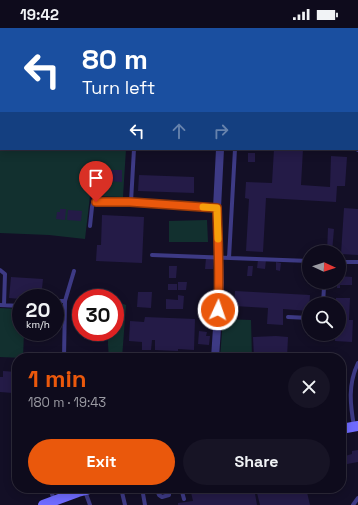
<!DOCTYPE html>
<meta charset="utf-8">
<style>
body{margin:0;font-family:"Space Grotesk",sans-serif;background:#171425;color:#f1f3f6;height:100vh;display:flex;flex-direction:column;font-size:15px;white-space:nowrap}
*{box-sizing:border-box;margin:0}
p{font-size:13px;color:#9b9ba3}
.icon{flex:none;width:22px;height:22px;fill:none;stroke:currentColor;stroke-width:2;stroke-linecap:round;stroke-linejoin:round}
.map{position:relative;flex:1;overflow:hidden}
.drawer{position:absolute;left:12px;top:325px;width:334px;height:140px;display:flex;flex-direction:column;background:#0e0b1c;border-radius:16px;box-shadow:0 2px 10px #0003,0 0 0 1px #2e2b3b}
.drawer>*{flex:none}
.guide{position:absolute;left:0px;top:0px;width:358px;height:122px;box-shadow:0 2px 10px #0003,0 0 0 1px #2e2b3b;background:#1a4fa0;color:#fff;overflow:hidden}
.needle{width:26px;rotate:93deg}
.controls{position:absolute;left:302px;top:217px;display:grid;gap:8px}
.controls a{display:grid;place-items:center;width:44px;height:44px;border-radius:50%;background:#0e0b1c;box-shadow:0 2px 10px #0003,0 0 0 1px #2e2b3b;font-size:20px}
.speed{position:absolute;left:12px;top:261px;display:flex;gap:8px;font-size:20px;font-weight:700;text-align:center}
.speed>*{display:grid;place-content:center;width:52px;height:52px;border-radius:50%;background:#0e0b1c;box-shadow:0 2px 10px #0003,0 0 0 1px #2e2b3b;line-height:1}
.speed small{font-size:10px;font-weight:400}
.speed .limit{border:6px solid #d22;background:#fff;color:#111}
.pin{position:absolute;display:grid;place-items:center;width:34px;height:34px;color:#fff;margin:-41px -17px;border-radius:50% 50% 50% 0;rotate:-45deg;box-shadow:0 0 4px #0007}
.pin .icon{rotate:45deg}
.me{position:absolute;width:44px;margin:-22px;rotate:3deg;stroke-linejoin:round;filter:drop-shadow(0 0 3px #0008)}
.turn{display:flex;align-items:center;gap:14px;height:84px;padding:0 16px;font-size:18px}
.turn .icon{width:52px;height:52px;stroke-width:2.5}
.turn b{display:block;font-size:28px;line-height:34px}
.lanes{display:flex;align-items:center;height:38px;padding:0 16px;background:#0003;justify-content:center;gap:20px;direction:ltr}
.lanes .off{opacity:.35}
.round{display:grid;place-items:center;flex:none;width:42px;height:42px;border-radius:21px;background:#171425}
.head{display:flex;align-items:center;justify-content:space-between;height:68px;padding:0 16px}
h1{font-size:24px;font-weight:800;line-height:30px;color:#ea580c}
.button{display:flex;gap:8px;margin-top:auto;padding:8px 16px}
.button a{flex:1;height:46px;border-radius:24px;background:#ea580c;color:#fff;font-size:16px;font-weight:800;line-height:46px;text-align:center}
.button a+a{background:#171425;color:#f1f3f6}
.status{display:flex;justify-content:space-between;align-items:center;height:28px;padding:0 20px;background:#0e0b1c;direction:ltr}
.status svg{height:11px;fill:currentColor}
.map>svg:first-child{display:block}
.green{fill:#12302f}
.building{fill:#241b47}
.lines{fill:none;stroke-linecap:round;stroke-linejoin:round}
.lane{stroke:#3d3a85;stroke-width:4}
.street{stroke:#3d3a85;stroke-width:8}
.secondary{stroke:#6f6bff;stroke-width:10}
.route-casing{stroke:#983908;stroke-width:10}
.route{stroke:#ea580c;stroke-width:7}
.slow{stroke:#f59e0b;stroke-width:7}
</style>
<div class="status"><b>19:42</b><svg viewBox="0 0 49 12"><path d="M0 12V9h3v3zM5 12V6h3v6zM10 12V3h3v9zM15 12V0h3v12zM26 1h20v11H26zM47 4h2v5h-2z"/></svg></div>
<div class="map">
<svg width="358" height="477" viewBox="0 0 358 477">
<rect width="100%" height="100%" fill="#130f26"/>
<path class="green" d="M0 0H150V1H1V121H126L123 169 90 168 85 211 49 207 0 205Z
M295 0H358V80H357V1H295Z
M207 192 208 214H169V193Z
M118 274 126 277 122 330H109L108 317V304H115V275Z
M0 280 21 281V304H24L23 330 0 329Z
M223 291 251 292 252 330H220Z"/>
<path class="building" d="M274 121H303L301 157 330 159 331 128 347 129 345 158H337L336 174 266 170 263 224 246 223 249 171 245 170 246 154 272 155Z
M248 125H255V134H248Z
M109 142H122V154L108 153Z
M139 147 194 149V165L138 163Z
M344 180 358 181V227L341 226Z
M60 181H66L65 192 56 191 57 184H60Z
M68 182 82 183 81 193 67 192Z
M102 187 144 189 142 235 96 233 97 217H101Z
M328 200 334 201 332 224H327Z
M206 230 214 231 213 241H205Z
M258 232H266L265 241 257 240Z
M276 234 281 235 280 243 276 242Z
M169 238H177L176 250H169Z
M248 238H253L252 248H247Z
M339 248 352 249V257H340V260H337V254H339Z
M11 249 43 251 41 270 21 271 9 270Z
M178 254H187L186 262H178Z
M168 256H177V262H168Z
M235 263 310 267 309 283 283 281V297L267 296 268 280 234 278Z
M138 264H152L151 280 137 279Z
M178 267 184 268 183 281H166V271L178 272Z
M225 268 230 269 229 281H223Z
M336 270H350L349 292H353L352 314 335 313V306H339V276H336Z
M145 289 195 291 194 322 178 321V323L155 322V312H152L151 322H142V314L129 313 130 293 144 294Z
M199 303 207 304 206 308H210L209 317 198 316Z
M84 304H99V312L84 311Z
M276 308 288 309 287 330H254L253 309Z
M203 325 209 326 208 330H203Z
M124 328 141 329V330H124Z
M3 343 17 344V412H11L13 365 0 364V349H3Z
M358 422V434L347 436 345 428 352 426V423Z
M190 460H199V461L204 460H254L257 477H178V475L193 473Z
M261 460H306L310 477H260L256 461Z
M308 460H331L332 461 310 466Z"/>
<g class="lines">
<path class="lane" d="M147 0V1
M354 0V1
M357 23 358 31
M357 48 358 46
M134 121 131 174 217 180
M357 121 358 122
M90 198 92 179 93 175 96 174H131
M152 227 309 233
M229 230 235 121
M339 234H358
M0 242 5 246 4 277
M55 273H65
M323 276 324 259
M0 277 21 278
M288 289 309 290
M64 330 65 273 74 243
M354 398C350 376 348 356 358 335
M50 460 54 472
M121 460 125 477
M142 460 145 477
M156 460 159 467 162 469 169 467V463L168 460
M181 460 184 471
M85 463 90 477
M353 477 358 470"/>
<path class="street" d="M215 330 220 255 219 229 217 180 220 121"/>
<path class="secondary" d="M341 401 358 398
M43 477 78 464 94 460"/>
</g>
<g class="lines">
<g class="route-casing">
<path id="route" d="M96 174H130L217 180C218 215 220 247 218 282"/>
</g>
<use href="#route" class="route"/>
<path class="slow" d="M203 179 217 180 218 211"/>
</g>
</svg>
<div class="controls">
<a><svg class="needle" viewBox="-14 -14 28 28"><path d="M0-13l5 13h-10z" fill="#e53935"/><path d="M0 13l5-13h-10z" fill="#9b9ba3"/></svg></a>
<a><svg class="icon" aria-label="search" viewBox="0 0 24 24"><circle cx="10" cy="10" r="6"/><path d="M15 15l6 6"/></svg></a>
</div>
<div class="speed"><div>20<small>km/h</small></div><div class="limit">30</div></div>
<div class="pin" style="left:96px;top:174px;background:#d93025"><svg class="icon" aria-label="arrive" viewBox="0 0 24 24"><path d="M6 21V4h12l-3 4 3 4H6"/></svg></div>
<svg class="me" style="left:218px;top:282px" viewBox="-20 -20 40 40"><circle r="17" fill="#ea580c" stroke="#fff" stroke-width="3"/><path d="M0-11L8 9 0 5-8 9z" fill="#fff"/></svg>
<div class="guide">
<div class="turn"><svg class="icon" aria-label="left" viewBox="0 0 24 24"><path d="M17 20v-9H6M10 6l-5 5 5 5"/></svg><div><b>80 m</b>Turn left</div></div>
<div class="lanes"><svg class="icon" aria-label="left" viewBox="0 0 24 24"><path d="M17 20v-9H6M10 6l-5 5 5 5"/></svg><svg class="icon off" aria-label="ahead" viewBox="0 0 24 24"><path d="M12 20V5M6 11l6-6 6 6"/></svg><svg class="icon off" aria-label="right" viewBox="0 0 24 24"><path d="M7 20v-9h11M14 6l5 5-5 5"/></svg></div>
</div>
<section class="drawer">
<div class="head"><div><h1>1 min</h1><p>180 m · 19:43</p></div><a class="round"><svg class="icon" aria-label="close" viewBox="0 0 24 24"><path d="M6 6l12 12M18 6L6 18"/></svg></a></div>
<div class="button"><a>Exit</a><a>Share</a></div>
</section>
</div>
